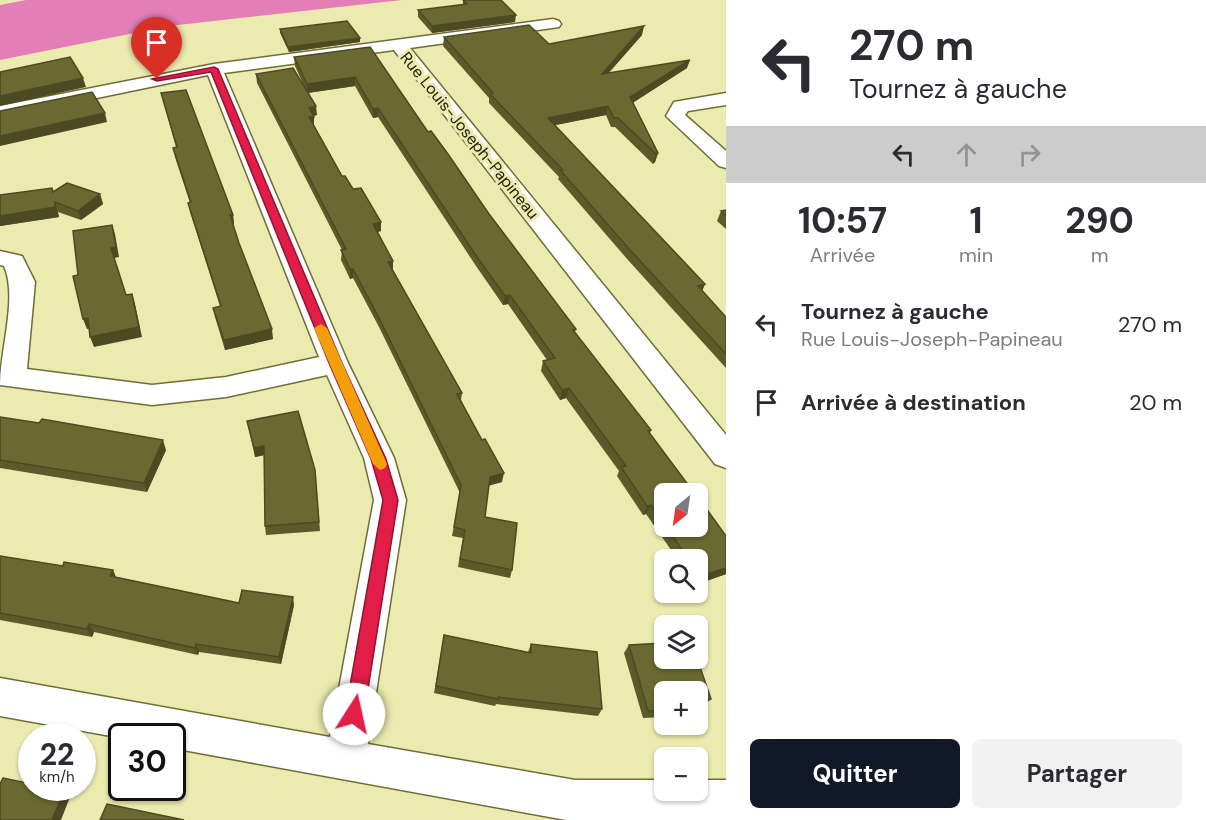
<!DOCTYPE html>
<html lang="fr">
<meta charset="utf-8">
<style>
body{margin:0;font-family:"DM Sans",sans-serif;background:#f2f2f3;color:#2b2b33;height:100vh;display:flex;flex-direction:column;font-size:22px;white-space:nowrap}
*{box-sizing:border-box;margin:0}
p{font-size:20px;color:#7c7c81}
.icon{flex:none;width:33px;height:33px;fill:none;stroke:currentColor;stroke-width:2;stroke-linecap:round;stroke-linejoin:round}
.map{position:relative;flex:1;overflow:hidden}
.sheet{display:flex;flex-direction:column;background:#fff;width:480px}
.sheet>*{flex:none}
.banner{background:#fff;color:#2b2b33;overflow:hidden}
.needle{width:39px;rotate:209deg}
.tools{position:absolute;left:654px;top:483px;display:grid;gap:12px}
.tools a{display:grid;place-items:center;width:54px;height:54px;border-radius:9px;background:#fff;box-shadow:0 2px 4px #0004;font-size:30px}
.speed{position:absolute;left:18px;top:723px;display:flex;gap:12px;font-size:30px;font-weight:700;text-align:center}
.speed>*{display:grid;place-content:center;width:78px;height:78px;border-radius:50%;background:#fff;box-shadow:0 2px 4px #0004;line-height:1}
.speed small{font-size:15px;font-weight:400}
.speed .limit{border:3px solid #111;border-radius:9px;background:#fff;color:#111}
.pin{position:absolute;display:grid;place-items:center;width:51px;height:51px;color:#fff;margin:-62px -26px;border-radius:50% 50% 50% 0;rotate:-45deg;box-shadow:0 0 6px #0007}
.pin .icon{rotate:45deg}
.me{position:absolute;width:66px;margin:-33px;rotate:10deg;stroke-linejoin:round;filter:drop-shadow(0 0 4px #0008)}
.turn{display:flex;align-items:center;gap:21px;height:126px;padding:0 24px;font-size:27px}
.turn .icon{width:78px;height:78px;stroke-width:2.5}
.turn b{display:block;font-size:42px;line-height:51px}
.lanes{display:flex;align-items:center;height:57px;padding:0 24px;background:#0003;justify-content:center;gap:30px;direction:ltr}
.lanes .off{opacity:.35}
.eta{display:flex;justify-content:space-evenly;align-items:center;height:102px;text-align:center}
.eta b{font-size:36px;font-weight:700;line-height:42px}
.primary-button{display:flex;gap:12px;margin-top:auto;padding:12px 24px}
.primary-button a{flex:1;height:69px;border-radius:9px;background:#111827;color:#fff;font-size:24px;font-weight:700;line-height:69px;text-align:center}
.primary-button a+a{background:#f2f2f3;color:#2b2b33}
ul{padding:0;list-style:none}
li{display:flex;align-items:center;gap:18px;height:78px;padding:0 24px}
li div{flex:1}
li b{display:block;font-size:22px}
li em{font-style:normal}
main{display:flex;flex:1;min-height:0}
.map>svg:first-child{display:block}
.forest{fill:#e47eb7}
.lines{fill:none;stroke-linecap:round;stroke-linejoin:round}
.minor-casing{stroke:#6f6d36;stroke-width:3}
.minor{fill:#fff;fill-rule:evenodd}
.wall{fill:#5c5a2b}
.shaded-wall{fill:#4b4a23}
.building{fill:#6b6932;stroke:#4b4a23;stroke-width:1.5}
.route{fill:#e11d48;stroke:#92132f;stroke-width:1.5}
.slow{fill:#f59e0b}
.labels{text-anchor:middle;stroke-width:6;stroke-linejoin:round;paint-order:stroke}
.far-street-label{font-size:16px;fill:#22210a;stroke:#ebeaaf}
</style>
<main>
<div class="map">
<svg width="726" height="820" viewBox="0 0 726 820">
<rect width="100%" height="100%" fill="#ebeaaf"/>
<path class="forest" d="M26 0H402L169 26 0 60V5Z"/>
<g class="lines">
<g class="minor-casing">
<path id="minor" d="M553 19 559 21 561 24 559 27 410 48 726 435V468L715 464 394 50 224 73 348 363 394 458 406 500 368 744 575 780H664V790H698V780H726V820H566L172 748V736L122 738 0 716V678L330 737 374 500 364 458 327 375 226 397 152 405 0 385C0 349 18 298 4 266L0 265V251L22 256 35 282 27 369 152 385 226 377 319 357 208 75 0 118V106L214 64Z
M726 93V105L688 111 685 115 726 151V168L719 166 666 116 674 102Z"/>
</g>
<use href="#minor" class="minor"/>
</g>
<path class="wall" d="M463 0 515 22 432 33 418 17V10L463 5Z
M280 29 360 42 289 52 280 33Z
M642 35 608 73 687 68 633 102 658 153 655 162 653 164 615 127H611L606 115 555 125 705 284 702 291 726 317V368L628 260 558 179 559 177 489 103V98L443 46 444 37 549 44Z
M370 47 428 132 576 329 575 332 651 430 650 433 664 494V526H698L726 536V574L698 584V560H678L646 514 643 515 617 476 619 471 566 398 560 400 541 371 543 361 547 360 508 304 503 305 476 266 378 117 373 118 355 86 308 93 317 115 314 116V125L342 176 353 189 381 231 378 232 393 261V270L462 393 461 400 502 482 489 485 485 517 512 570 510 578 458 567 463 538 452 536 460 493 379 327 353 278 350 279 341 260 342 250 257 83 256 74 304 86 295 66 294 57Z
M161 93 233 215 234 224 233 225 239 243 273 339 225 350 215 317 213 308 220 306 190 212 188 203H190L175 157 173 148 176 147Z
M100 194 103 204 81 220 58 212 59 217 0 226V195Z
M726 210V229L717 221 721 211Z
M0 417 166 450 147 492 0 468Z
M247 421 315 470 320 531 266 535 265 526 264 455 255 457Z
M0 556 116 577 239 603 294 605 281 664 199 652 198 655 94 632 92 637 0 620Z
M444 635 528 652 531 644 602 709 598 716 496 704 495 706 434 693Z
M629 645 711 699 704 706H698V692H664V717L643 718 624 653Z"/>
<path class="shaded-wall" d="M516 15 515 22 432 33V26Z
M644 26 642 35 600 83 602 74Z
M360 38V42L289 52 288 47Z
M690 60 687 68 628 106 630 97Z
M355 77V86L307 93V84Z
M83 78 86 87 0 106V96Z
M316 106 317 115 309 116V108Z
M608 106 606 115 546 127 548 118Z
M378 108V117L373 118V109Z
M105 113 107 122 0 146V136Z
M309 117H314V125L310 126Z
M658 153 655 162 653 164 656 154Z
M100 194 103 204 81 220 78 211Z
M55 202 59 217 0 226V216Z
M230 215H233L234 224 232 225Z
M381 222V231L373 233V224Z
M112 225 115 234 119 257 114 258 111 248Z
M393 261V271L388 262Z
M350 269H353V278L350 279Z
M705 284 701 293 698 286Z
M132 294 135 304 142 337 94 347 90 337Z
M510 295 508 304 503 305 505 296Z
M88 318 92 328 87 329 83 319Z
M272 329 273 339 225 350 224 340Z
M569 388 566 398 560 400 562 390Z
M163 440 166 450 147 492 144 483Z
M264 446 265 455 255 457 254 448Z
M504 473 502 482 488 486 490 477Z
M651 505 646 514 643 515 647 506Z
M726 568V574L698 584V582L701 576Z
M113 570 117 579 110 576Z
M293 597 294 605 281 664 279 657Z
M89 624 94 632 92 637 87 629Z
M196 644 199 652 198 655 195 648Z
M64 791 70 797 61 820H52Z"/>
<path class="building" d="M463 0H501L516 15 432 26 418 10 467 4Z
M347 21 360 38 288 47 280 29Z
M529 25 549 44 644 26 602 74 690 60 630 97 658 153 656 154 618 118H614L608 106 548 118 705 284 698 286 726 317V354L631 251 560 170H563L490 94 493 93 444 37Z
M370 47 428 132 431 131 448 154 489 214 576 329 573 330 651 430 648 431 695 494H664V525L651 505 647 506 621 467 626 466 569 388 562 390 543 361 555 358 510 295 505 296 477 257 378 108 373 109 355 77 307 84 294 57Z
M70 57 83 78 0 96V72Z
M293 68 316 106 309 108 314 117H309L342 176H345L353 189 361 188 381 222 373 224 393 261 388 262 462 393 457 394 482 440 485 439 504 473 490 477 485 517 517 523 512 570 460 559 465 530 454 527 461 485 379 318 353 269H350L341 250 346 249 256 74Z
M186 90 233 215H230L239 243 272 329 224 340 213 308 221 306 188 203 191 202 173 148 177 147 161 93Z
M92 92 105 113 0 136V111Z
M67 183 100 194 78 211 55 202V207L0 216V195L52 188 53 192Z
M726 210V216L721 211Z
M112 225 116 247 111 248 126 295 132 294 139 327 90 337 88 318 83 319 73 276 78 275 73 231Z
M298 411 315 470 319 522 265 526 264 446 254 448 247 421Z
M0 417 39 423 42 419 163 440 144 483 0 460Z
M698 497 726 536V568L701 576 698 571V560H689L666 526H698Z
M0 556 63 566 64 562 113 570 110 576 239 603 242 590 293 597 279 657 196 644 195 648 89 624 87 629 0 613Z
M444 635 531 653V644L597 652 602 709 498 697V699L436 686Z
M664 643V658H697L711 699H698V692H664V710L648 711 629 645Z
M3 778 32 784V788H47L64 791 52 820H0V784Z
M107 804 184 820H100Z"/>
<path class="route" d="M214 67 218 69 342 363 386 459 398 500 364 714 361 720 354 723 348 720 345 714 383 500 371 459 329 363 211 72 157 81 152 79Z"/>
<path class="slow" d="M321 324 327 328 387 464 385 468 380 470 373 464 314 328Z"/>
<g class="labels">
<g class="far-street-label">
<text transform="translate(470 135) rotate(51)" y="6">Rue Louis-Joseph-Papineau</text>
</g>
</g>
</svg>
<div class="tools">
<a><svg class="needle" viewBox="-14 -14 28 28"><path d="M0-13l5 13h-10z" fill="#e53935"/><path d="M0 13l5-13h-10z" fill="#7c7c81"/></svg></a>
<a><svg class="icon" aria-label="search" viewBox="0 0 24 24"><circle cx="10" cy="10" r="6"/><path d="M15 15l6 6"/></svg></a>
<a><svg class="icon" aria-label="layers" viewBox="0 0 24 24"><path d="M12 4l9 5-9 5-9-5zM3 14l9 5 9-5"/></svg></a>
<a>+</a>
<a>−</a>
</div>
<div class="speed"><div>22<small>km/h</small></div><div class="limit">30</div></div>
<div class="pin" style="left:157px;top:79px;background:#d93025"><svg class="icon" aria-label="arrive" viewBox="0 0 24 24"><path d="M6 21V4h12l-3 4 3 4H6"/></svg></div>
<svg class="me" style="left:354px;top:714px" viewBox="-20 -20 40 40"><circle r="19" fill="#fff"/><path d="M0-13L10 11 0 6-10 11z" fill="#e11d48"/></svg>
</div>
<section class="sheet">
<div class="banner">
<div class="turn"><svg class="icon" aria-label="left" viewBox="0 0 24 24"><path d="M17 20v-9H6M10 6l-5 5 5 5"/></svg><div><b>270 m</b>Tournez à gauche</div></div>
<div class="lanes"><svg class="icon" aria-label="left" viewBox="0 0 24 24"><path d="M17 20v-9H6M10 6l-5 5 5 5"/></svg><svg class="icon off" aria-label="ahead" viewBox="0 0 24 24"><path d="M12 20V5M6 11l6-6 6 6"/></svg><svg class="icon off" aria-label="right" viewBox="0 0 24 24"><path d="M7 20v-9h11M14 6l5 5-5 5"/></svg></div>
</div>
<div class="eta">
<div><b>10:57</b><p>Arrivée</p></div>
<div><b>1</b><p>min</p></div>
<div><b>290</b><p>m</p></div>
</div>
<ul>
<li><svg class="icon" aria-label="left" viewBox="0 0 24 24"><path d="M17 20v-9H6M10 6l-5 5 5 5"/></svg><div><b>Tournez à gauche</b><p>Rue Louis-Joseph-Papineau</p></div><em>270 m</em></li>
<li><svg class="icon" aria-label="arrive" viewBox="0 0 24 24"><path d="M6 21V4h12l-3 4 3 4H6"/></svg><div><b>Arrivée à destination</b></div><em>20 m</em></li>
</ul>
<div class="primary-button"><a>Quitter</a><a>Partager</a></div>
</section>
</main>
